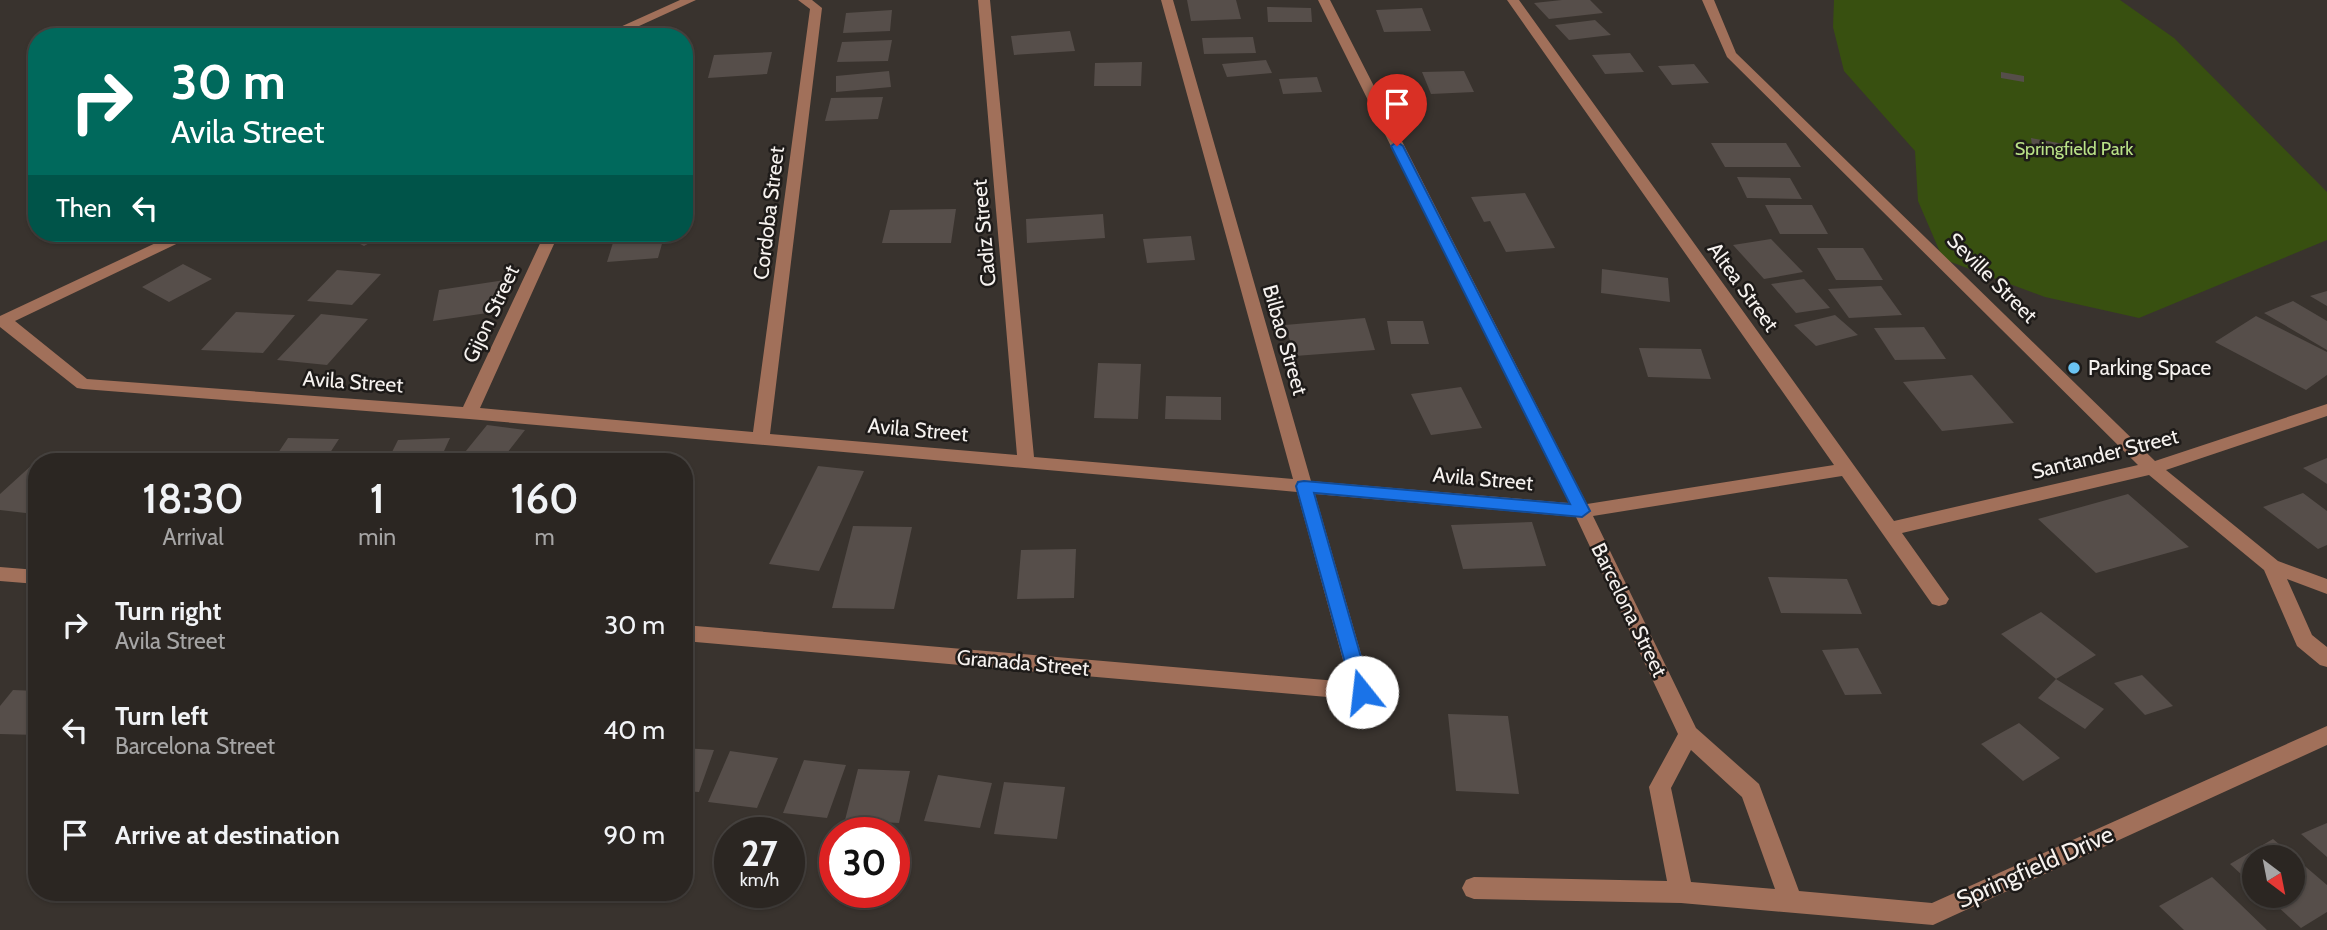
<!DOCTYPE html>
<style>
body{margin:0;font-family:Cabin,sans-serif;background:#37322f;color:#f1f3f6;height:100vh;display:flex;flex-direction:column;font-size:26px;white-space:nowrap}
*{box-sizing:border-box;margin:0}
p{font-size:23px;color:#a6a5a5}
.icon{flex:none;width:38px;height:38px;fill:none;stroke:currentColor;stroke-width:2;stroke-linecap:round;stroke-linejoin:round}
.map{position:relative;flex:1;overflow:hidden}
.panel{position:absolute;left:28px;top:453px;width:665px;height:448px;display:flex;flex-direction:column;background:#2b2622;border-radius:28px;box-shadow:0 2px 5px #0004,0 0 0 2px #474340}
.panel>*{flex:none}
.hud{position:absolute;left:28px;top:28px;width:665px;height:214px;border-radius:28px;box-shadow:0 2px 5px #0004,0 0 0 2px #474340;background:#00695c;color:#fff;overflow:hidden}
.needle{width:46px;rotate:148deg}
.controls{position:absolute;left:2242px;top:845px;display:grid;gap:14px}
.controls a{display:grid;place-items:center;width:63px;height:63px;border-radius:50%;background:#2b2622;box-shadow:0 2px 5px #0004,0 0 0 2px #474340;font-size:35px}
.speed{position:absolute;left:714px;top:817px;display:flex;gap:14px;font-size:35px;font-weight:700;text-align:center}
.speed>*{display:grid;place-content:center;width:91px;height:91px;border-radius:50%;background:#2b2622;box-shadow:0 2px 5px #0004,0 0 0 2px #474340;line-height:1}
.speed small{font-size:18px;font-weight:400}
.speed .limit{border:10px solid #d22;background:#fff;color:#111}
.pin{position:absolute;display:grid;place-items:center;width:60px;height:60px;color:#fff;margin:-72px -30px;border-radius:50% 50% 50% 0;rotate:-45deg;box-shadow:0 0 7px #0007}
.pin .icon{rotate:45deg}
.me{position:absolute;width:77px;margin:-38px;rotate:344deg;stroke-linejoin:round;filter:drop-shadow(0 0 5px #0008)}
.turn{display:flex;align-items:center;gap:24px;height:147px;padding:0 28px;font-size:32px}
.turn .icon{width:91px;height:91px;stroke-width:2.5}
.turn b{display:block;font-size:49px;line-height:60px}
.then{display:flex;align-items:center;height:66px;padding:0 28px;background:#0003;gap:14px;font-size:26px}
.eta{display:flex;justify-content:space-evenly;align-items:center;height:119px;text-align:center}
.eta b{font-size:42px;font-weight:600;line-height:49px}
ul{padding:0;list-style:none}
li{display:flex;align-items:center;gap:21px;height:105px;padding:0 28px}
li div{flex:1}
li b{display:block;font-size:26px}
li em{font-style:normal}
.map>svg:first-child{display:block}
.green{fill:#385010}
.building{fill:#564e4a}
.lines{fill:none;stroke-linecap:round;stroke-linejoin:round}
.minor{fill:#a1705a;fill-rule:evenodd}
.route{fill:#1a73e8;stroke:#114b97;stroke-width:2}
.poi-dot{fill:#6ac3f2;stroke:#1e1b19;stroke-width:2.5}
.labels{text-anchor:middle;stroke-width:5;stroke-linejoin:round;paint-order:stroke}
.far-park-label{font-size:18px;fill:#bae287;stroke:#1e1b19}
.street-label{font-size:21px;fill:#f6f2ef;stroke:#1e1b19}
.poi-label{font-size:21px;fill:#f6f2ef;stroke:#1e1b19;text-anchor:start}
.near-street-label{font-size:24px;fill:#f6f2ef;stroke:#1e1b19}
</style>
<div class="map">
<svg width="2327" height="930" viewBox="0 0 2327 930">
<rect width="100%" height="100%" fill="#39332e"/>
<path class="green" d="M1834 0H2120L2174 38 2327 192V240L2139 318 2045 297 1943 259 1918 201 1915 151 1844 71 1833 27Z"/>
<path class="building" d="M1187 0H1236L1241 19 1191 21Z
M1562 0H1590L1603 13 1549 19 1534 3Z
M1267 7 1311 8 1312 22H1268Z
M1422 8 1431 31 1384 32 1376 10Z
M892 10 890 31 843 33 846 13Z
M1595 20 1611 35 1569 40 1555 25Z
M1070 31 1075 51 1014 55 1011 36Z
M1253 37 1256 53 1204 54 1202 38Z
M892 40 888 61 837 62 842 42Z
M772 52 767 74 708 78 714 55Z
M1630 53 1644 72 1605 74 1592 55Z
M1266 60 1272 73 1227 77 1222 64Z
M1142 62 1141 86H1094L1095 63Z
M1694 64 1709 83 1672 85 1658 66Z
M889 71 891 87 836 92V76Z
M1464 71 1474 92 1431 94 1422 72Z
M2001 72 2024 76V82L2001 78Z
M1317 77 1322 92 1283 94 1279 79Z
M883 97 878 119 825 121 831 98Z
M2031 138 2064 144 2066 158 2033 153Z
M1711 143H1786L1801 167H1725Z
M1737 177 1790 178 1802 199 1747 198Z
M1525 193 1538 217 1555 248 1506 252 1490 221 1484 222 1471 197Z
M1765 205H1812L1828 234H1780Z
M956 209 951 243H882L890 210Z
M1103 214 1105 238 1027 243 1026 219Z
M339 233H387L364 246Z
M616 233H665L658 258 607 262Z
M1191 236 1195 260 1147 263 1143 239Z
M1771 239 1803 272 1764 279 1733 245Z
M1817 248H1863L1883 280H1836Z
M183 264 212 279 169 302 142 287Z
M1602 269 1668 278 1670 302 1601 293Z
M337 270 381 274 352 305 307 301Z
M1804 279 1830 308 1796 313 1771 284Z
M505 280 501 311 433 321 439 290Z
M1881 286 1902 315 1849 318 1828 289Z
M2327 291V306L2310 296Z
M2293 301 2327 321V350L2264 313Z
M236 312 295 315 263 353 201 350Z
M321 314 368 319 327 365 277 360Z
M1835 315 1858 335 1816 346 1794 325Z
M2256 316 2327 352V375L2306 390 2215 342Z
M1365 318 1375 350 1295 356 1285 325Z
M1387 321H1423L1429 344H1391Z
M1924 327 1946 359 1895 360 1874 328Z
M1639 348 1701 349 1711 379 1648 377Z
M1098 363 1141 364 1138 419 1094 418Z
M1972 375 2014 423 1942 431 1903 382Z
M1461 387 1482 428 1431 435 1411 394Z
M1166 396 1221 397V420L1165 419Z
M487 425 525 430 500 462H457Z
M288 438 339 439 324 462H272Z
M450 438 439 462H387L398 440Z
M44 454 91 459 89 462H37V512L34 514 0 510V494Z
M2327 458V484L2303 468Z
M818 466 864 471 819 571 769 564Z
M2303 493 2327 511V545L2318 549 2263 507Z
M2128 494 2189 547 2096 573 2038 519Z
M1532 522 1546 566 1463 569 1451 525Z
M853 526 912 527 894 609 832 608Z
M1076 549 1074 598 1017 599 1021 550Z
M1768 577 1847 579 1862 614 1781 613Z
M2041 612 2096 655 2056 679 2001 634Z
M1858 648 1882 694 1845 695 1822 650Z
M2142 675 2173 706 2145 715 2114 683Z
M2056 679 2104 709 2085 729 2038 698Z
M13 690 37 691V735L0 734V706Z
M1448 714 1508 716 1519 794 1456 791Z
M2019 723 2060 758 2023 781 1981 744Z
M684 748 714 750 699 792 684 791Z
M730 751 778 758 757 808 708 802Z
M804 760 846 765 827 818 783 813Z
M858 769 910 771 899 823 845 820Z
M938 775 992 783 980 828 924 821Z
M1004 782 1065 787 1057 839 994 834Z
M2327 823V857L2301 834Z
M2273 839 2327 885V912L2301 928 2266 896H2292V858H2254V886L2230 864Z
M2212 877 2267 930H2184L2159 906Z"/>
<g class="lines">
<path class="minor" d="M680 0H696L615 37H598Z
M798 0H812L822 8 770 434 1017 455 978 0H990L1034 457 1293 479 1161 0H1173L1311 481 1569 503 1318 0H1330L1587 504 1834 465 1507 0H1519L1894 521 2138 465 1727 57 1702 0H1714L1736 53 2155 461 2327 404V416L2166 470 2278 561 2327 579V594L2287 579 2312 635 2327 647V667L2320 665 2297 646 2264 570 2149 475 1902 533 1949 599 1946 604 1939 606 1932 604 1842 476 1593 516 1696 728 1759 784 1799 891 1932 903 2327 726V745L1933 925 1681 903 1474 899 1466 896 1462 888 1466 880 1474 877 1667 881 1649 787 1678 734 1576 517 1315 494 1372 692 1369 698 1362 700 684 641V625L1349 682 1297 492 469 419 83 389 77 388 0 327V316L177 233H195L193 236 15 321 87 379 463 407 545 233H559L480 408 753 432 810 9ZM1691 750 1742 797 1775 889 1691 882 1671 788Z
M0 567 37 570V584L0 581Z"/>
</g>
<path class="route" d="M1397 142 1403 146 1590 511 1582 517 1314 493 1371 692 1368 698 1362 700 1355 698 1353 692 1296 486 1298 482 1304 481 1570 504 1391 146Z"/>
<circle class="poi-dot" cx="2074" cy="368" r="7"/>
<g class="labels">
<g class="far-park-label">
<text x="2074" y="155">Springfield Park</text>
</g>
<g class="street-label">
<text transform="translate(769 213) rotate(-83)" y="7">Cordoba Street</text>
<text transform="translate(984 233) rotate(-95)" y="7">Cadiz Street</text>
<text transform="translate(1992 278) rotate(45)" y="7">Seville Street</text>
<text transform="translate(1743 287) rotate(54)" y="7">Altea Street</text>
<text transform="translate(491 314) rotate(-65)" y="7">Gijon Street</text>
<text transform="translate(1285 340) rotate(74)" y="7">Bilbao Street</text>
<text transform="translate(353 382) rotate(4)" y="7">Avila Street</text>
<text transform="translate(918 430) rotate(5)" y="7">Avila Street</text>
<text transform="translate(2105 454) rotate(-14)" y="7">Santander Street</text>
<text transform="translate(1483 479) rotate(5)" y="7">Avila Street</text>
<text transform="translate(1629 610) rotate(64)" y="7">Barcelona Street</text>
<text transform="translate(1023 663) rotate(5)" y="7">Granada Street</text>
</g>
<g class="poi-label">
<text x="2088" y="375">Parking Space</text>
</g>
<g class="near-street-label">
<text transform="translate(2035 867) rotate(-24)" y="8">Springfield Drive</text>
</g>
</g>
</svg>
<div class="controls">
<a><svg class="needle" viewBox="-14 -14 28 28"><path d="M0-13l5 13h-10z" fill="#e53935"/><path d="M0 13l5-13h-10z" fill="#a6a5a5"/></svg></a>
</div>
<div class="speed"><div>27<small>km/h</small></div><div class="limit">30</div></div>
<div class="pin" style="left:1397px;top:146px;background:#d93025"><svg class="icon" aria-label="arrive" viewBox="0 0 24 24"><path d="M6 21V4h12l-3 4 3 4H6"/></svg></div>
<svg class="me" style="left:1362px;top:692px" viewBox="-20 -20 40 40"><circle r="19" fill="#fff"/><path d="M0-13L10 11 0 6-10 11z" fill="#1a73e8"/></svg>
<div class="hud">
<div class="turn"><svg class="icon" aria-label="right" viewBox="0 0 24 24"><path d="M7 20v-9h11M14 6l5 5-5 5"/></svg><div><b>30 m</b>Avila Street</div></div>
<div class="then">Then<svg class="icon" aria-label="left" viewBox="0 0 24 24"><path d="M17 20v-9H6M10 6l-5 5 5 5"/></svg></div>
</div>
<section class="panel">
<div class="eta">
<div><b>18:30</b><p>Arrival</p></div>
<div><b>1</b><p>min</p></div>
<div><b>160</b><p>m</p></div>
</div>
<ul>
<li><svg class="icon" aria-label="right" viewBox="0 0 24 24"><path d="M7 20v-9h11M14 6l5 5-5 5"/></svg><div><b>Turn right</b><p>Avila Street</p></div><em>30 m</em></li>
<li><svg class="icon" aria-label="left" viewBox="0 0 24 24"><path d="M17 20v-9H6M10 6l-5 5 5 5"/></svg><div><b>Turn left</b><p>Barcelona Street</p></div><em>40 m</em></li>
<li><svg class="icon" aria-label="arrive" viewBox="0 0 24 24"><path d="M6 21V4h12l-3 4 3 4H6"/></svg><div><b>Arrive at destination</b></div><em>90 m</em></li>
</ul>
</section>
</div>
